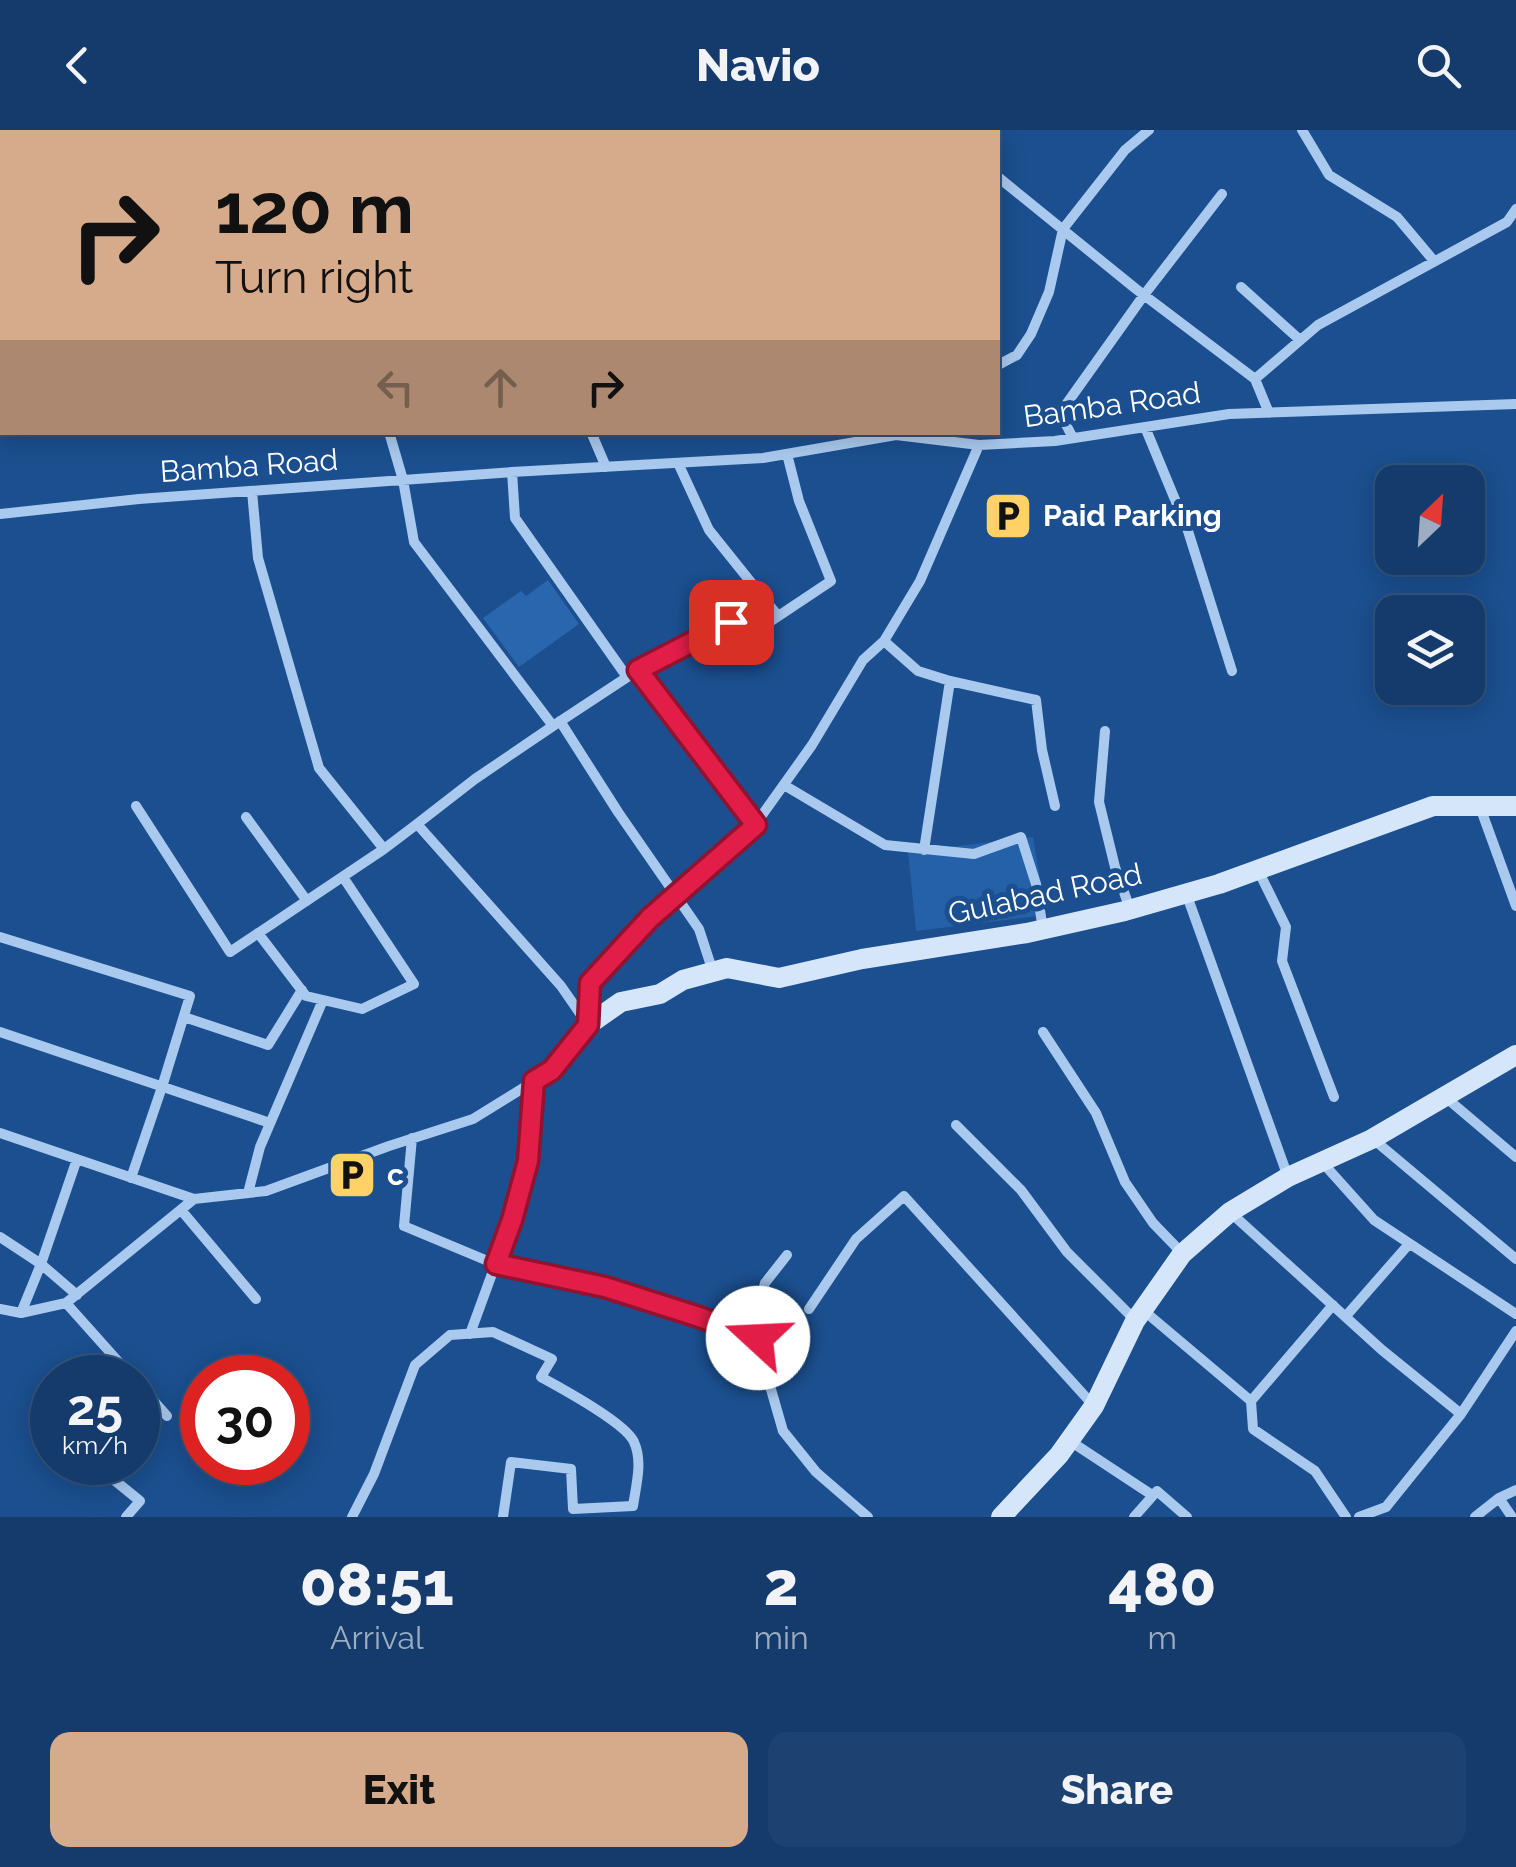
<!DOCTYPE html>
<style>
body{margin:0;font-family:Raleway,sans-serif;background:#1d4271;color:#f1f3f6;height:100vh;display:flex;flex-direction:column;font-size:38px;white-space:nowrap}
*{box-sizing:border-box;margin:0}
p{font-size:32px;color:#9dadc1}
.icon{flex:none;width:55px;height:55px;fill:none;stroke:currentColor;stroke-width:2;stroke-linecap:round;stroke-linejoin:round}
.map{position:relative;height:1387px;overflow:hidden}
.panel{display:flex;flex-direction:column;background:#143b6b;flex:1}
.panel>*{flex:none}
.hud{position:absolute;left:0px;top:0px;width:1000px;height:305px;box-shadow:0 5px 25px #0003,0 0 0 2px #33557e;background:#d6ab8b;color:#111;overflow:hidden}
.needle{width:65px;rotate:25deg}
.fabs{position:absolute;left:1375px;top:335px;display:grid;gap:20px}
.fabs a{display:grid;place-items:center;width:110px;height:110px;border-radius:20px;background:#143b6b;box-shadow:0 5px 25px #0003,0 0 0 2px #33557e;font-size:50px}
.speed{position:absolute;left:30px;top:1225px;display:flex;gap:20px;font-size:50px;font-weight:700;text-align:center}
.speed>*{display:grid;place-content:center;width:130px;height:130px;border-radius:50%;background:#143b6b;box-shadow:0 5px 25px #0003,0 0 0 2px #33557e;line-height:1}
.speed small{font-size:25px;font-weight:400}
.speed .limit{border:15px solid #d22;background:#fff;color:#111}
.pin{position:absolute;display:grid;place-items:center;width:85px;height:85px;color:#fff;margin:-42px;border-radius:20px;box-shadow:0 5px 15px #0006}
.me{position:absolute;width:110px;margin:-55px;rotate:290deg;stroke-linejoin:round;filter:drop-shadow(0 0 8px #0008)}
.turn{display:flex;align-items:center;gap:35px;height:210px;padding:0 50px;font-size:45px}
.turn .icon{width:130px;height:130px;stroke-width:2.5}
.turn b{display:block;font-size:70px;line-height:85px}
.lanes{display:flex;align-items:center;height:95px;padding:0 50px;background:#0003;justify-content:center;gap:50px;direction:ltr}
.lanes .off{opacity:.35}
.eta{display:flex;justify-content:space-evenly;align-items:center;height:170px;text-align:center}
.eta b{font-size:60px;font-weight:800;line-height:70px}
.action{display:flex;gap:20px;margin-top:auto;padding:20px 50px}
.action a{flex:1;height:115px;border-radius:20px;background:#d6ab8b;color:#111;font-size:40px;font-weight:800;line-height:115px;text-align:center}
.action a+a{background:#1d4271;color:#f1f3f6}
header{display:flex;justify-content:space-between;align-items:center;height:130px;padding:0 50px;background:#143b6b;font-size:45px;font-weight:800}
.map>svg:first-child{display:block}
.green{fill:#2461a8}
.building{fill:#2a66ad}
.lines{fill:none;stroke-linecap:round;stroke-linejoin:round}
.street{stroke:#a9c9ee;stroke-width:10}
.secondary{stroke:#d6e6fa;stroke-width:20}
.route-casing{stroke:#92132f;stroke-width:25}
.route{stroke:#e11d48;stroke-width:18}
.labels{text-anchor:middle;stroke-width:10;stroke-linejoin:round;paint-order:stroke}
.street-label{font-size:30px;fill:#fff;stroke:#1b4f8f}
.poi-label{font-size:30px;font-weight:bold;fill:#fff;stroke:#1b4f8f;text-anchor:start}
</style>
<header><svg class="icon" aria-label="back" viewBox="0 0 24 24"><path d="M15 5l-7 7 7 7"/></svg>Navio<svg class="icon" aria-label="search" viewBox="0 0 24 24"><circle cx="10" cy="10" r="6"/><path d="M15 15l6 6"/></svg></header>
<div class="map">
<svg width="1516" height="1387" viewBox="0 0 1516 1387">
<rect width="100%" height="100%" fill="#1b4f8f"/>
<path class="green" d="M1033 707 1046 785 916 801 908 722Z"/>
<path class="building" d="M548 450 579 494 519 537 483 488 521 461 526 466Z"/>
<g class="lines">
<path class="street" d="M336 0 337 2
M453 0 454 2
M950 0 951 2
M1302 0 1329 45 1397 87 1434 131
M998 47 1136 159 1255 249 1269 283
M1241 157 1300 210
M998 235 1017 225 1031 204 1049 162 1063 99 1125 20 1149 0
M1255 249 1318 195 1507 92 1516 79
M1145 297 1188 401 1232 541
M389 302 403 350 414 412 553 596 475 649 417 694
M591 302 606 337
M1073 308 1060 283 1144 165 1222 64
M678 333 709 400 778 486
M512 342 515 388 627 547
M252 361 258 428 319 638 384 719
M0 384 139 369 512 342 763 328 896 305 979 315 1055 311 1229 284 1516 274
M884 511 918 541 950 551 924 720
M638 540 755 695
M950 551 1036 570 1042 620 1055 676
M560 591 618 682 699 799 713 842
M553 596 638 540 682 519 750 478 768 493 831 451 799 371 787 324
M1105 601 1099 672 1115 737 1130 779
M784 655 885 715 974 724 1021 707 1036 754 1043 800
M1480 677 1516 776
M246 687 307 771
M1258 740 1286 797 1282 831 1334 967
M1186 763 1288 1047
M258 803 306 866 362 879 414 854 343 747
M0 807 190 866 162 957 131 1048
M184 887 268 915 302 860
M588 894 590 853 651 788 755 695 812 615 863 530 884 511 920 451 979 315
M0 902 270 993
M1043 902 1096 983 1125 1052 1153 1093 1182 1123
M1444 966 1516 1027
M956 995 1021 1060 1067 1122 1135 1190
M0 1003 194 1069 266 1061 389 1016 473 989 552 940 588 895 561 856 417 694 384 719 230 822 136 676
M412 1008 404 1096 495 1134 605 1157 696 1186 759 1208
M1373 1009 1516 1129
M1322 1032 1374 1090 1516 1184
M248 1063 260 1017 323 870
M181 1080 256 1169
M1231 1083 1382 1220 1461 1284 1516 1201
M0 1107 41 1134 77 1165
M787 1125 765 1153 755 1191 766 1242 783 1301 816 1342 868 1387
M66 1173 133 1248
M0 1179 21 1183 66 1173 194 1069
M809 1179 856 1109 904 1066 1093 1275
M1143 1180 1251 1271 1333 1175
M21 1183 41 1134 77 1029
M1346 1186 1409 1114
M470 1204 512 1089 528 1031 534 951
M138 1253 167 1286
M1251 1271 1253 1299 1315 1341 1346 1387
M45 1290 52 1297
M1070 1311 1152 1365
M92 1332 140 1371 126 1387
M1499 1368 1512 1387
M352 1387 374 1344 415 1235 450 1205 493 1202 552 1229 541 1247C561 1258 626 1293 634 1312 643 1332 636 1355 633 1376L573 1379 571 1339 511 1332 503 1387
M1134 1387 1157 1361 1187 1387
M1359 1387 1386 1377 1461 1284
M1475 1387 1499 1368 1516 1360"/>
<path class="secondary" d="M259 2 264 0
M0 161 2 158
M588 895 621 872 660 864 683 850 727 838 779 848 862 829 1027 803 1125 781 1219 754 1433 676H1516
M1001 1387 1059 1325 1094 1276 1135 1191 1182 1124 1230 1082 1288 1047 1372 1009 1516 925"/>
</g>
<g class="lines">
<g class="route-casing">
<path id="route" d="M731 492 638 540 756 695 650 788 590 853 588 895 552 940 534 951 528 1031 512 1090 496 1134 605 1157 696 1186 758 1208"/>
</g>
<use href="#route" class="route"/>
</g>
<defs>
<g id="parking-square" transform="scale(2.5)"><rect x="-9" y="-9" width="18" height="18" rx="4" fill="#ffd166" stroke="#1b4f8f"/><path d="M-3.5-5.5H1a3.5 3.5 0 0 1 0 7H-1V5.5H-3.5ZM-1-3.4V-.6H.8a1.4 1.4 0 0 0 0-2.8Z" fill="#111"/></g>
</defs>
<g fill-rule="evenodd">
<use href="#parking-square" x="1008" y="386"/>
<use href="#parking-square" x="352" y="1045"/>
</g>
<g class="labels">
<g class="street-label">
<text transform="translate(1112 275) rotate(-8)" y="10">Bamba Road</text>
<text transform="translate(249 336) rotate(-4)" y="10">Bamba Road</text>
<text transform="translate(1045 764) rotate(-12)" y="10">Gulabad Road</text>
</g>
<g class="poi-label">
<text x="1043" y="396">Paid Parking</text>
<text x="387" y="1055">c</text>
</g>
</g>
</svg>
<div class="fabs">
<a><svg class="needle" viewBox="-14 -14 28 28"><path d="M0-13l5 13h-10z" fill="#e53935"/><path d="M0 13l5-13h-10z" fill="#9dadc1"/></svg></a>
<a><svg class="icon" aria-label="layers" viewBox="0 0 24 24"><path d="M12 4l9 5-9 5-9-5zM3 14l9 5 9-5"/></svg></a>
</div>
<div class="speed"><div>25<small>km/h</small></div><div class="limit">30</div></div>
<div class="pin" style="left:731px;top:492px;background:#d93025"><svg class="icon" aria-label="arrive" viewBox="0 0 24 24"><path d="M6 21V4h12l-3 4 3 4H6"/></svg></div>
<svg class="me" style="left:758px;top:1208px" viewBox="-20 -20 40 40"><circle r="19" fill="#fff"/><path d="M0-13L10 11 0 6-10 11z" fill="#e11d48"/></svg>
<div class="hud">
<div class="turn"><svg class="icon" aria-label="right" viewBox="0 0 24 24"><path d="M7 20v-9h11M14 6l5 5-5 5"/></svg><div><b>120 m</b>Turn right</div></div>
<div class="lanes"><svg class="icon off" aria-label="left" viewBox="0 0 24 24"><path d="M17 20v-9H6M10 6l-5 5 5 5"/></svg><svg class="icon off" aria-label="ahead" viewBox="0 0 24 24"><path d="M12 20V5M6 11l6-6 6 6"/></svg><svg class="icon" aria-label="right" viewBox="0 0 24 24"><path d="M7 20v-9h11M14 6l5 5-5 5"/></svg></div>
</div>
</div>
<section class="panel">
<div class="eta">
<div><b>08:51</b><p>Arrival</p></div>
<div><b>2</b><p>min</p></div>
<div><b>480</b><p>m</p></div>
</div>
<div class="action"><a>Exit</a><a>Share</a></div>
</section>
